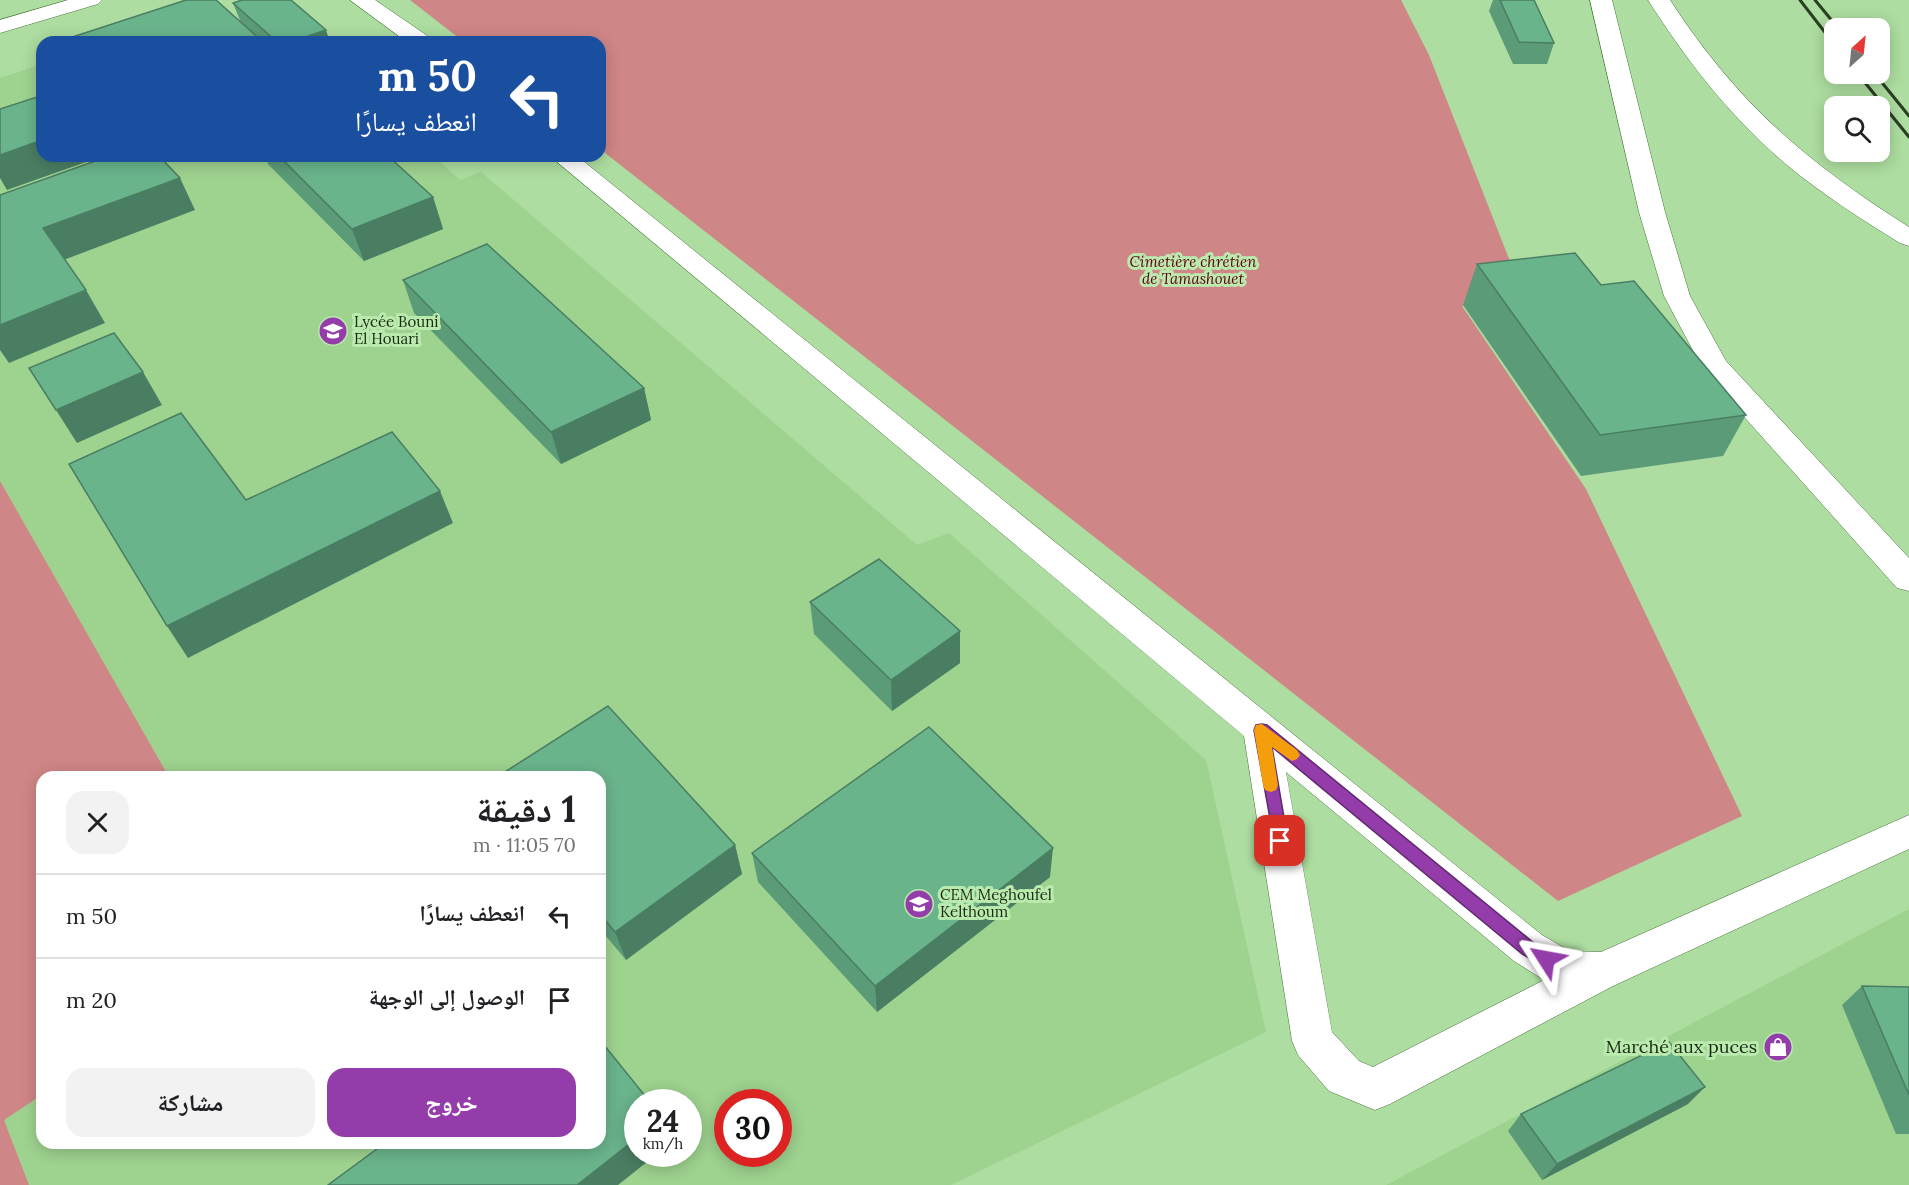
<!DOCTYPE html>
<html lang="ar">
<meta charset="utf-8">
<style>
body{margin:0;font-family:Lora,"Noto Naskh Arabic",serif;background:#f2f2f2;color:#202124;direction:rtl;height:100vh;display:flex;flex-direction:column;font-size:22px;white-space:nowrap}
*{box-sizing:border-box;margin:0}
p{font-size:20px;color:#757577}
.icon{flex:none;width:33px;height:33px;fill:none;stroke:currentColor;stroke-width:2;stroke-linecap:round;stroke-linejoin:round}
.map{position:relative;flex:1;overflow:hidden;direction:ltr}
.drawer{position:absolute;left:36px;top:771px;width:570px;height:378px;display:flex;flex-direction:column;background:#fff;border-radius:18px;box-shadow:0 3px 15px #0003;direction:rtl}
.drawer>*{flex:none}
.guide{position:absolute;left:36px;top:36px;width:570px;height:126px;border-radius:18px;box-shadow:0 3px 15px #0003;direction:rtl;background:#1a4fa0;color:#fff;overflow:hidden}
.needle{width:39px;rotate:27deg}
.buttons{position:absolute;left:1824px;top:18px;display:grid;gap:12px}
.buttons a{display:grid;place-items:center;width:66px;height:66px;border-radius:12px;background:#fff;box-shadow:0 3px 15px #0003;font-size:30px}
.speed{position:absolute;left:624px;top:1089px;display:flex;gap:12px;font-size:30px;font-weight:700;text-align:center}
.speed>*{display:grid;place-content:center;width:78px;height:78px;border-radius:50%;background:#fff;box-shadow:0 3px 15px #0003;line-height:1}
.speed small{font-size:15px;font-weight:400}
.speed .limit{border:9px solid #d22;background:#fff;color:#111}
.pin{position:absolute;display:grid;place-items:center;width:51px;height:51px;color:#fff;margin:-26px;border-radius:12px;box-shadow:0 3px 9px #0006}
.me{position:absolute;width:66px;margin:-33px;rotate:304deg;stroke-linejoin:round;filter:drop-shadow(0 0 4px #0008)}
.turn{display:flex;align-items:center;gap:21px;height:126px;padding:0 30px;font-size:27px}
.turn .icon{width:78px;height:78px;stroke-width:2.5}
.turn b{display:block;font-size:42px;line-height:51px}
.round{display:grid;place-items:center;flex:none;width:63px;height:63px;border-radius:18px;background:#f2f2f2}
.head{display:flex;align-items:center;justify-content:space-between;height:102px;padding:0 30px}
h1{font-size:36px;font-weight:700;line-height:45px}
.cta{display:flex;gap:12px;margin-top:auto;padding:12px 30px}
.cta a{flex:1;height:69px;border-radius:18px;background:#943daa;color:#fff;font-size:24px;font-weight:700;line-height:69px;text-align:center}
.cta a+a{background:#f2f2f2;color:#202124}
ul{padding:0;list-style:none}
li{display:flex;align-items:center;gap:18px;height:84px;padding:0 30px;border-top:2px solid #e0e0e0}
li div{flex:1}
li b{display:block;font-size:22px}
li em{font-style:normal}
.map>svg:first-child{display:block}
.built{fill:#9ed28f;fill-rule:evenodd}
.green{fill:#cf8686}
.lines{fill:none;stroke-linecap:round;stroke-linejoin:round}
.minor-casing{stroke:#48743c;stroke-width:1}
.tertiary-casing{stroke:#48743c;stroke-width:1}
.minor{fill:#fff;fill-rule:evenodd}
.tertiary{fill:#fff;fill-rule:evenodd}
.rail{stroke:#2a3f23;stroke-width:3}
.wall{fill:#5b9b78}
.shaded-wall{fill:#4a7e62}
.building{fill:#6ab48c;stroke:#4a7e62;stroke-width:1.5}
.route{fill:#943daa;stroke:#60286e;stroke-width:1.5}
.slow{fill:#f59e0b}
.labels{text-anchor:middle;stroke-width:6;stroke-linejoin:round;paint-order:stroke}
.park-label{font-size:15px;font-style:italic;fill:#610014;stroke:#baeaad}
.poi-label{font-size:15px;fill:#192b13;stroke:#baeaad;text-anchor:start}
.near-poi-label{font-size:18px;fill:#192b13;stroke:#baeaad;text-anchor:end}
</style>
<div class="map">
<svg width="1909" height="1185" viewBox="0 0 1909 1185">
<rect width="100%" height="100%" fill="#addda0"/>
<path class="built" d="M42 64V156H433L460 180 481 172 917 545 949 533 1206 760 1266 1032 951 1185H29L4 1120 42 1095V1143H600V777H169L0 481V78ZM638 1102H688V1154H638ZM728 1102H778V1154H728Z
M1909 909V1185H1386Z"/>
<path class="green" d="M410 0H1401L1429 55 1524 297 1462 306 1586 489 1742 816 1558 901 600 149V42H464Z
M0 481 169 777H42V1095L4 1120 29 1185H0Z"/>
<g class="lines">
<g class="minor-casing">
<path id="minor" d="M68 0H102L98 4 0 33V20Z
M350 0H375L429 37 432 42H407Z
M550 156H577L1542 935 1569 951 1601 952 1909 815V849L1613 986 1390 1104 1375 1110 1329 1091 1298 1055 1292 1041 1244 736ZM1286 772 1514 961 1544 980 1373 1067 1359 1061 1332 1032Z"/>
</g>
<g class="tertiary-casing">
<path id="tertiary" d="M1590 0H1612L1665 212 1690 296 1726 361 1909 558V591L1897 588 1705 373 1664 296 1639 212Z
M1648 0H1670C1737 103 1806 162 1909 227V246L1900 243C1861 219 1822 194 1787 165 1731 118 1687 61 1648 0Z"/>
</g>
<use href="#minor" class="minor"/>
<use href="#tertiary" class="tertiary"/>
<path class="rail" d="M1800 0 1834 44
M1815 0 1838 28
M1858 74 1909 137
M1875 74 1909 116"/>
</g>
<path class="wall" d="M1493 0H1534L1554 43 1547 64H1513L1489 11Z
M233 3 330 42H57L241 23Z
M265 156H388L433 197 443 229 364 261 268 164Z
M1477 264 1601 285 1746 415 1723 456 1581 476 1463 305Z
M403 280 644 388 651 420 561 464 414 313Z
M810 602 960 631V663L892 711 814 634Z
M600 777 735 845 742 874 626 960 600 929Z
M752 853 1050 877 877 1012 758 882Z
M1862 986 1909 987V1134H1896L1842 1005Z
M1688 1104 1542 1180 1508 1131 1521 1114Z"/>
<path class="shaded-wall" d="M326 30 330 42H291Z
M169 38 171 42H157Z
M42 140V156H83L86 162 7 190 0 178V155Z
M180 178 195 210 61 261 43 228Z
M433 197 443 229 364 261 352 229Z
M86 290 105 323 9 363 0 350V325Z
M143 372 162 405 77 443 56 410Z
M644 388 651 420 561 464 551 432Z
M440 491 453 523 188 658 167 626Z
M960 631V663L892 711 891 680Z
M735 845 742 874 626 960 615 932Z
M1053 848 1050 877 877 1012 875 986Z
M1705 1087 1688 1104 1542 1180 1557 1164Z
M638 1137V1154H657L618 1185H577Z"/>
<path class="building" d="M186 0H216L263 42H173L169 38 157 42H57Z
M242 0H291L326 30 291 42H277L233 3Z
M1500 0H1534L1554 43 1519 42Z
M40 96 42 98V140L0 155V109Z
M109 156H159L180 178 43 228 86 290 0 325V195Z
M279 156H388L433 197 352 229Z
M487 244 644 388 551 432 403 280Z
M1575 253 1601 285 1634 281 1746 415 1600 435 1477 264Z
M114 333 143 372 56 410 29 368Z
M181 413 246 500 392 432 440 491 167 626 69 464Z
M879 559 960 631 891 680 810 602Z
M608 706 735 845 615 932 600 914V777H497Z
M929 727 1053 848 875 986 752 853Z
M1862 986 1909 987V1095Z
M600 1040 650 1102H638V1137L577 1185H328L385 1143H600Z
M1669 1042 1705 1087 1557 1164 1521 1114Z"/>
<path class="route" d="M1262 724 1267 725 1534 943 1552 954 1555 959 1552 965 1546 967 1522 954 1272 747 1288 841 1286 846 1280 848 1275 846 1254 730 1256 725Z"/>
<path class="slow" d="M1262 724 1297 750 1300 755 1297 759 1292 761 1272 747 1278 785 1276 790 1271 792 1265 790 1263 785 1254 730 1256 725Z"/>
<defs>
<g id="school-disc" transform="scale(1.5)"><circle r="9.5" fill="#943daa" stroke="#baeaad"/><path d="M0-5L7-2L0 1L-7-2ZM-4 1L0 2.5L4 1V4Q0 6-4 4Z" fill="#fff"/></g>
<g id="shop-disc" transform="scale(1.5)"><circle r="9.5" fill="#943daa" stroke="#baeaad"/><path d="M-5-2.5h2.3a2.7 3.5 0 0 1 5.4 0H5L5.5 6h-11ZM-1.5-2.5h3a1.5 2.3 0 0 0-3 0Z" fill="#fff"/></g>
</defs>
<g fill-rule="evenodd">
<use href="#school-disc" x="333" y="331"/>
<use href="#school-disc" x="919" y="904"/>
<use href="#shop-disc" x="1778" y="1047"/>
</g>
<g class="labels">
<g class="park-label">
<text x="1193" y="267">Cimetière chrétien<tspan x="1193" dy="17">de Tamashouet</tspan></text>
</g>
<g class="poi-label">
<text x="354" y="327">Lycée Bouni<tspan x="354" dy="17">El Houari</tspan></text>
<text x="940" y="900">CEM Meghoufel<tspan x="940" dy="17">Kelthoum</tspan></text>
</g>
<g class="near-poi-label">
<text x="1757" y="1053">Marché aux puces</text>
</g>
</g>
</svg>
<div class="buttons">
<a><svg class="needle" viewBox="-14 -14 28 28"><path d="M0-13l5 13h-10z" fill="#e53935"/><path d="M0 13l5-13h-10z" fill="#757577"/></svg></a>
<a><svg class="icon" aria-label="search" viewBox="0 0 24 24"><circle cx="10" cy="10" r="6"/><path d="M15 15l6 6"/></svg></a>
</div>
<div class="speed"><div>24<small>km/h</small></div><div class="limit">30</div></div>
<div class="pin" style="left:1280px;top:841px;background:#d93025"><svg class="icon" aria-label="arrive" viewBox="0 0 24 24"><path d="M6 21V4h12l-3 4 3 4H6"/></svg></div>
<svg class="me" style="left:1546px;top:959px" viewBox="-20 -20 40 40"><path d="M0-17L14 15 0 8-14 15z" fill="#943daa" stroke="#fff" stroke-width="4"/></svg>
<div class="guide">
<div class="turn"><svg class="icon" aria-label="left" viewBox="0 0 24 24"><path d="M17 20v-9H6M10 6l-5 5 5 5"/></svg><div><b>50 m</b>انعطف يسارًا</div></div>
</div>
<section class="drawer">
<div class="head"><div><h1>1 دقيقة</h1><p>70 m · 11:05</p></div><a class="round"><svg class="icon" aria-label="close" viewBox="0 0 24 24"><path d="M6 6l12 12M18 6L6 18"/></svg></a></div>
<ul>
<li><svg class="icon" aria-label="left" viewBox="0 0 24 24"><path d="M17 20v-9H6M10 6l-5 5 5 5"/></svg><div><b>انعطف يسارًا</b></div><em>50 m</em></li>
<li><svg class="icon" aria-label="arrive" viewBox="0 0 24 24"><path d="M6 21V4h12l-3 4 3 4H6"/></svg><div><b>الوصول إلى الوجهة</b></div><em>20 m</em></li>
</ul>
<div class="cta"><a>خروج</a><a>مشاركة</a></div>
</section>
</div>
